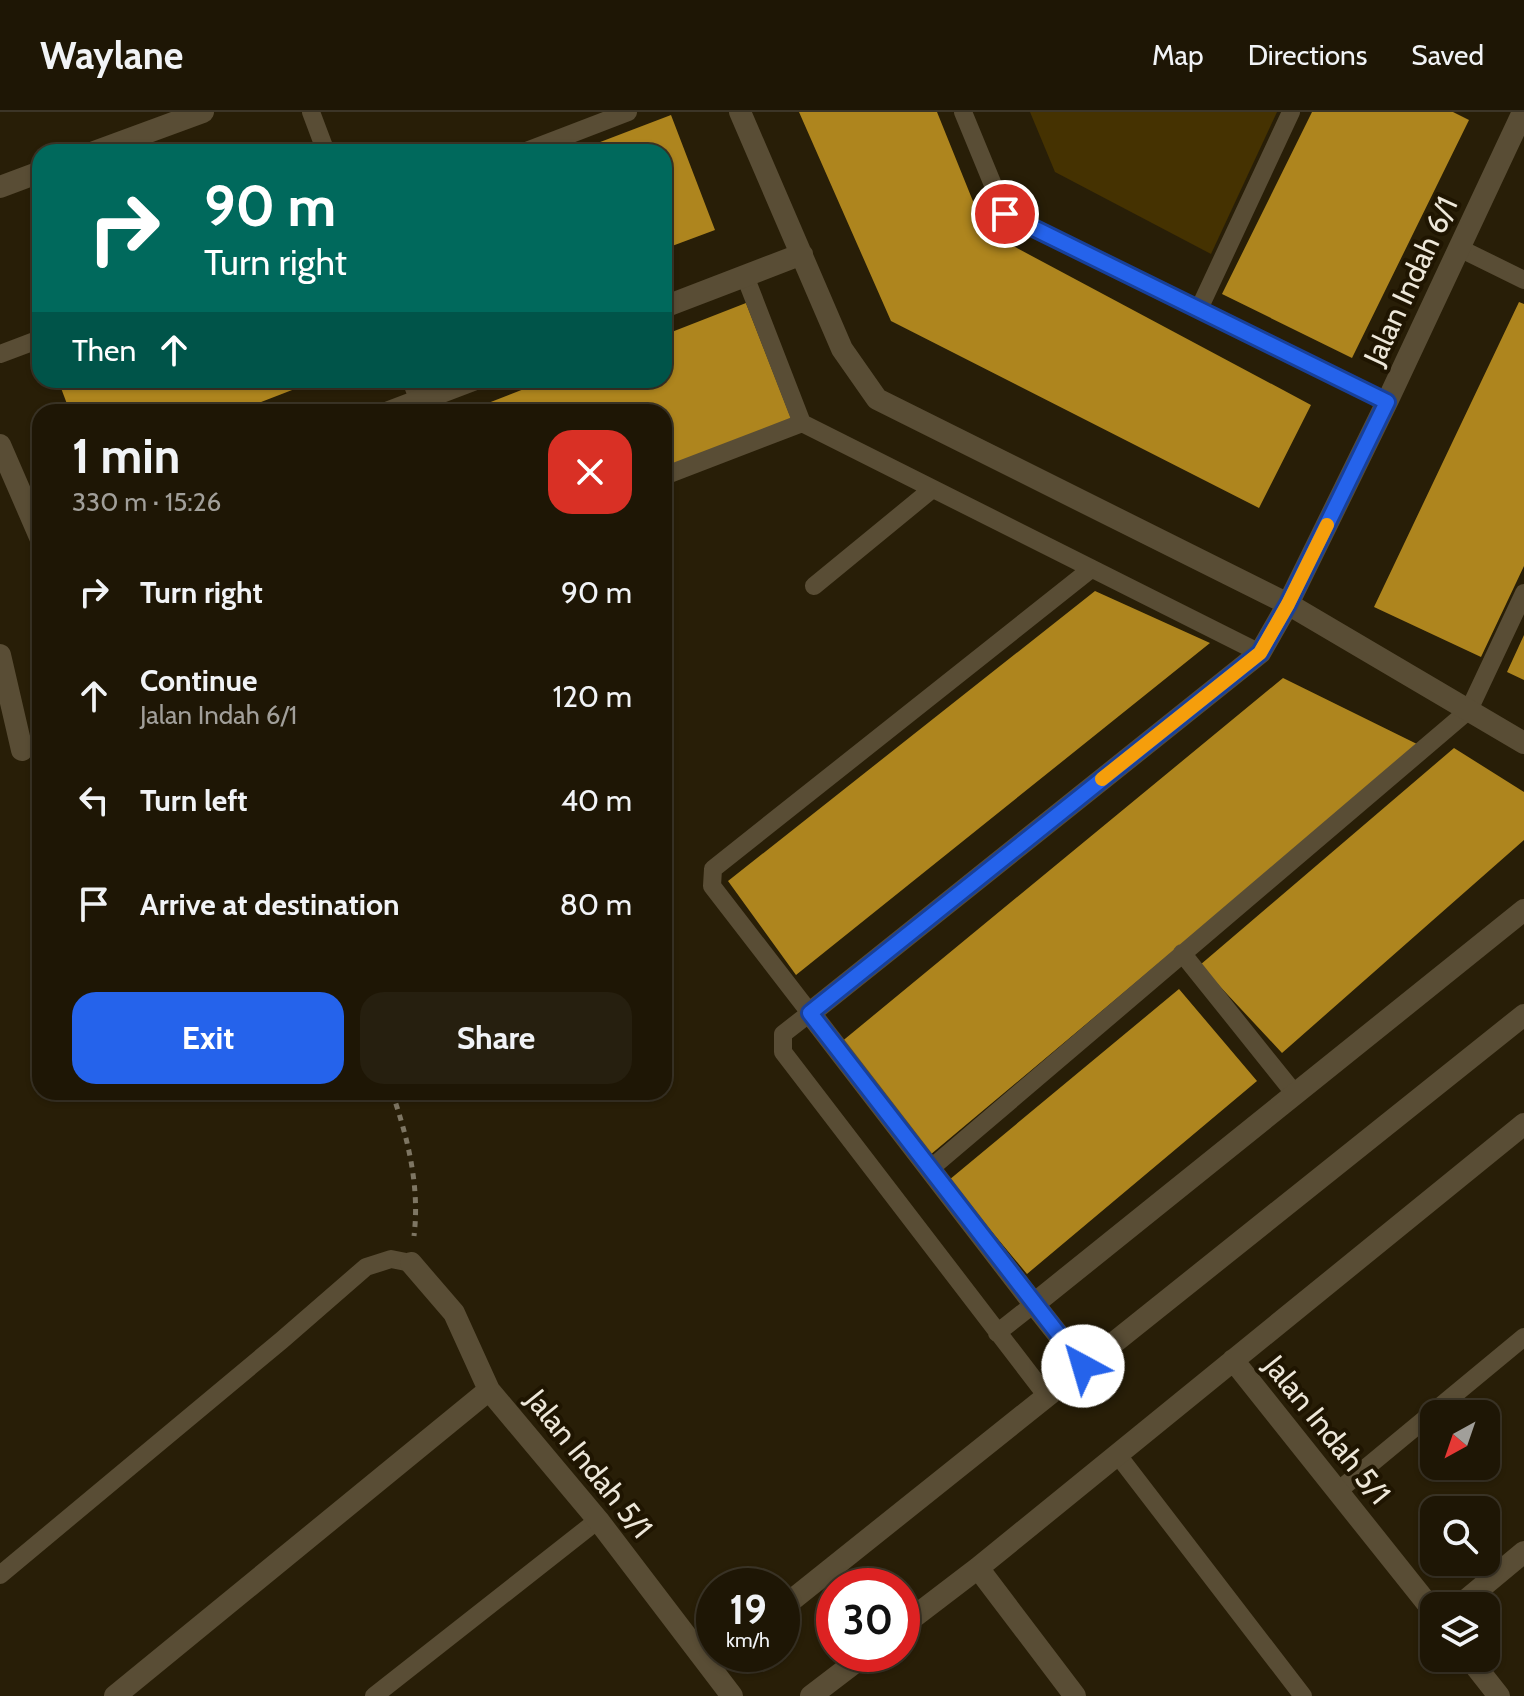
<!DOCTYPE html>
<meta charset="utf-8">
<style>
body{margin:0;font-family:Cabin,sans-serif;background:#261f0f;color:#f1f3f6;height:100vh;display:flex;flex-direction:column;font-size:30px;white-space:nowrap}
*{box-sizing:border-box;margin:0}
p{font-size:26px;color:#a19f9a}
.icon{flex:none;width:44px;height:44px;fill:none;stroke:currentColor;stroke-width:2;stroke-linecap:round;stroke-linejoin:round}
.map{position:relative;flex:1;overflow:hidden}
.drawer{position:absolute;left:32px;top:292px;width:640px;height:696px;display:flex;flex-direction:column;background:#1e1605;border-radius:24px;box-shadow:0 2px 6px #0004,0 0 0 2px #3c3527}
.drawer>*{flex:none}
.guide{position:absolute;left:32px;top:32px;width:640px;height:244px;border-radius:24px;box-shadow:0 2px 6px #0004,0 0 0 2px #3c3527;background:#00695c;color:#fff;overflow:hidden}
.needle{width:52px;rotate:220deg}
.tools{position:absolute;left:1420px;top:1288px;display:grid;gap:16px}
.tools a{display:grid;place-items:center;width:80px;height:80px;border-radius:16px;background:#1e1605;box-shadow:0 2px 6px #0004,0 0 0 2px #3c3527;font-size:40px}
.speed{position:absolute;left:696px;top:1456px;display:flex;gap:16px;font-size:40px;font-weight:700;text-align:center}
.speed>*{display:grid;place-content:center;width:104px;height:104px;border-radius:50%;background:#1e1605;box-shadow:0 2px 6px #0004,0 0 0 2px #3c3527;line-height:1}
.speed small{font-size:20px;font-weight:400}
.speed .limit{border:12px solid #d22;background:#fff;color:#111}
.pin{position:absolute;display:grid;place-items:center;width:68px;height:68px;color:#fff;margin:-34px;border:4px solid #fff;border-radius:50%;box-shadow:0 2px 8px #0007}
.me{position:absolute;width:88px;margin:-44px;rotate:321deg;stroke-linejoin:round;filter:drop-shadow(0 0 6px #0008)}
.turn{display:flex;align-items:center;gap:28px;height:168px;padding:0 40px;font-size:36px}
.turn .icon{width:104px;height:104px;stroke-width:2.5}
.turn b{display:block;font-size:56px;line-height:68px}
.then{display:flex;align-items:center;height:76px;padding:0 40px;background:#0003;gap:16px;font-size:30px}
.round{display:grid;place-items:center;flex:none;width:84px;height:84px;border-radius:24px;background:#261f0f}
.headline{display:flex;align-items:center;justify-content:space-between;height:136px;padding:0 40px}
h1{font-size:48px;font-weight:700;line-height:60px}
.button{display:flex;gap:16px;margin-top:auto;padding:16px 40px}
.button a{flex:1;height:92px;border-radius:24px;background:#2563eb;color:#fff;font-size:32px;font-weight:700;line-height:92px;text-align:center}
.button a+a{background:#261f0f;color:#f1f3f6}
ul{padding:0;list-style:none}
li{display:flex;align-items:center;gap:24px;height:104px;padding:0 40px}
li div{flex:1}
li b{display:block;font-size:30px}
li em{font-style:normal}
header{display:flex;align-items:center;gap:48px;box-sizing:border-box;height:112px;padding:0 40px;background:#1e1605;border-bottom:2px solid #3c3527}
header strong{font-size:38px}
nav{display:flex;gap:44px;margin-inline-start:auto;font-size:28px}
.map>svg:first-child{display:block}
.green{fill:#453201}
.building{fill:#ae851e}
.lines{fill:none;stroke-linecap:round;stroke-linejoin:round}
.path{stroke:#7e7663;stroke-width:5;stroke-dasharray:6 6;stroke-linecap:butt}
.service{stroke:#594d35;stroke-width:18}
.minor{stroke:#594d35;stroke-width:22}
.route-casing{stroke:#184099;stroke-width:20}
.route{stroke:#2563eb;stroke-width:14}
.slow{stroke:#f59e0b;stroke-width:14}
.labels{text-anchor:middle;stroke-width:8;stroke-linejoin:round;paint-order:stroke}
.street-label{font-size:30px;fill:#ede7d9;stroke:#1f1501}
</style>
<header>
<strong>Waylane</strong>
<nav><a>Map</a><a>Directions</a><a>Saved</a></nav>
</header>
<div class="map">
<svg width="1524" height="1584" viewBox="0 0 1524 1584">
<rect width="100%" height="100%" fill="#281e07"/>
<path class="green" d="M1030 0H1277L1211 142 1055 60Z"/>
<path class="building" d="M799 0H937L985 119 1311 293 1259 396 891 209Z
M1312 0H1453L1469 8 1352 246 1222 182Z
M671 3 715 118 664 137V40H574Z
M1519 190 1524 192V454L1481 545 1374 495Z
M746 191 792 309 664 359V300H465L547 268H664V223Z
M58 268H318L235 300H70Z
M1095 479 1210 531 796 863 728 769Z
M1524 523V568L1507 560Z
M1283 566 1419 633 930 1043 840 931Z
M1454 636 1524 680V728L1282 941 1200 853Z
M1179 877 1257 969 1027 1162 949 1068Z"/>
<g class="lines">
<path class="path" d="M392 980C408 1027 420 1074 414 1124"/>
<path class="service" d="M311 0 326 40
M963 0 1005 102 1387 290
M524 40 628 0
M1461 137 1524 168
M745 164 802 311 1260 541
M1199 197 1291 0
M0 242 40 227
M411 268 423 300
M664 364 802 311
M814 474 931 378
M1182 841 1295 982
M930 1057 1469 598 1524 481
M997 1221 1034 1192
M1046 1283 783 940V922L810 901 712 774 713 757 1091 457
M1117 1342 1303 1584
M1338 1379 1524 1225
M0 1463 282 1228 366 1155 391 1147 411 1151
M374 1584 598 1408"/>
<path class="minor" d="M740 0 842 237 877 287 1288 492 1524 631
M94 40 203 0
M0 75 40 60
M664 195 802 142
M389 300 473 268
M0 333 40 425
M0 543 22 638
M411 1151 454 1201 489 1278 598 1408 732 1584
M1034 1192 810 901 1260 541 1288 492 1387 290 1523 0
M1233 1248 1434 1500
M1083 1254 1034 1192 1524 798
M978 1456 1075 1584
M1459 1494 1524 1440
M782 1496 1524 903
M902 1514 978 1456 1524 1012
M1469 1546 1499 1584
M115 1584 489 1278
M811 1584 866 1542"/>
</g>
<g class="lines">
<g class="route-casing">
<path id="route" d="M1005 102 1387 290 1288 492 1260 541 810 901 1083 1254"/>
</g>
<use href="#route" class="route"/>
<path class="slow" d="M1102 667 1260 541 1288 492 1327 413"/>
</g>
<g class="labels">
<g class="street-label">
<text transform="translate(1411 169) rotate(-65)" y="10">Jalan Indah 6/1</text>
<text transform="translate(1327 1318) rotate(51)" y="10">Jalan Indah 5/1</text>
<text transform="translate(589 1352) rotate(51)" y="10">Jalan Indah 5/1</text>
</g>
</g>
</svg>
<div class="tools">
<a><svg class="needle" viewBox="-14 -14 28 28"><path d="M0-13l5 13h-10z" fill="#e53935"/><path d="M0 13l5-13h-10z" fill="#a19f9a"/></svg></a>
<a><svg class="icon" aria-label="search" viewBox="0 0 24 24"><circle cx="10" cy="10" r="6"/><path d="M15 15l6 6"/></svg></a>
<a><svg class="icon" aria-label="layers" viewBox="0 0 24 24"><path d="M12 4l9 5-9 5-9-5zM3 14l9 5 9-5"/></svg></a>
</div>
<div class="speed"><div>19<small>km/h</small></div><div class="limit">30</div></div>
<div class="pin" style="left:1005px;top:102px;background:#d93025"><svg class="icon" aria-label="arrive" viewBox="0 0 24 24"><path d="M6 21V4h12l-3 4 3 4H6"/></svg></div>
<svg class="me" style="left:1083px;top:1254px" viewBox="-20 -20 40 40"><circle r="19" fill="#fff"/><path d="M0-13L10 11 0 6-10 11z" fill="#2563eb"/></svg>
<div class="guide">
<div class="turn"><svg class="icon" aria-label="right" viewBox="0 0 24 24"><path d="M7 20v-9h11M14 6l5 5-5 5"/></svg><div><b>90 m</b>Turn right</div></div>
<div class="then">Then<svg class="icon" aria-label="ahead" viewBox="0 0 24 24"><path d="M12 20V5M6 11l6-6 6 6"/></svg></div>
</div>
<section class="drawer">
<div class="headline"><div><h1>1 min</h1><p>330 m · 15:26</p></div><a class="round" style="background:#d93025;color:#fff"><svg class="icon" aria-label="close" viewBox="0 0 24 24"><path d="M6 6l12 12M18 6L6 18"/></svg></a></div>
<ul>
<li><svg class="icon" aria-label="right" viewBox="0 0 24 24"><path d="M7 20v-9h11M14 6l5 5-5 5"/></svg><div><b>Turn right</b></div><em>90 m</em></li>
<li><svg class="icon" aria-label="ahead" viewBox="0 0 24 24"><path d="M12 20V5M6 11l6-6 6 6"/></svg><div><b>Continue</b><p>Jalan Indah 6/1</p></div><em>120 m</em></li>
<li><svg class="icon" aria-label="left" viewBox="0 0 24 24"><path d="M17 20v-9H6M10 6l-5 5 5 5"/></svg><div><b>Turn left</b></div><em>40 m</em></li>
<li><svg class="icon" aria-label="arrive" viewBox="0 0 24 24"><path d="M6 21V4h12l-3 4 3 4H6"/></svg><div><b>Arrive at destination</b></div><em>80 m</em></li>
</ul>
<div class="button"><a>Exit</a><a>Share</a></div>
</section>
</div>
